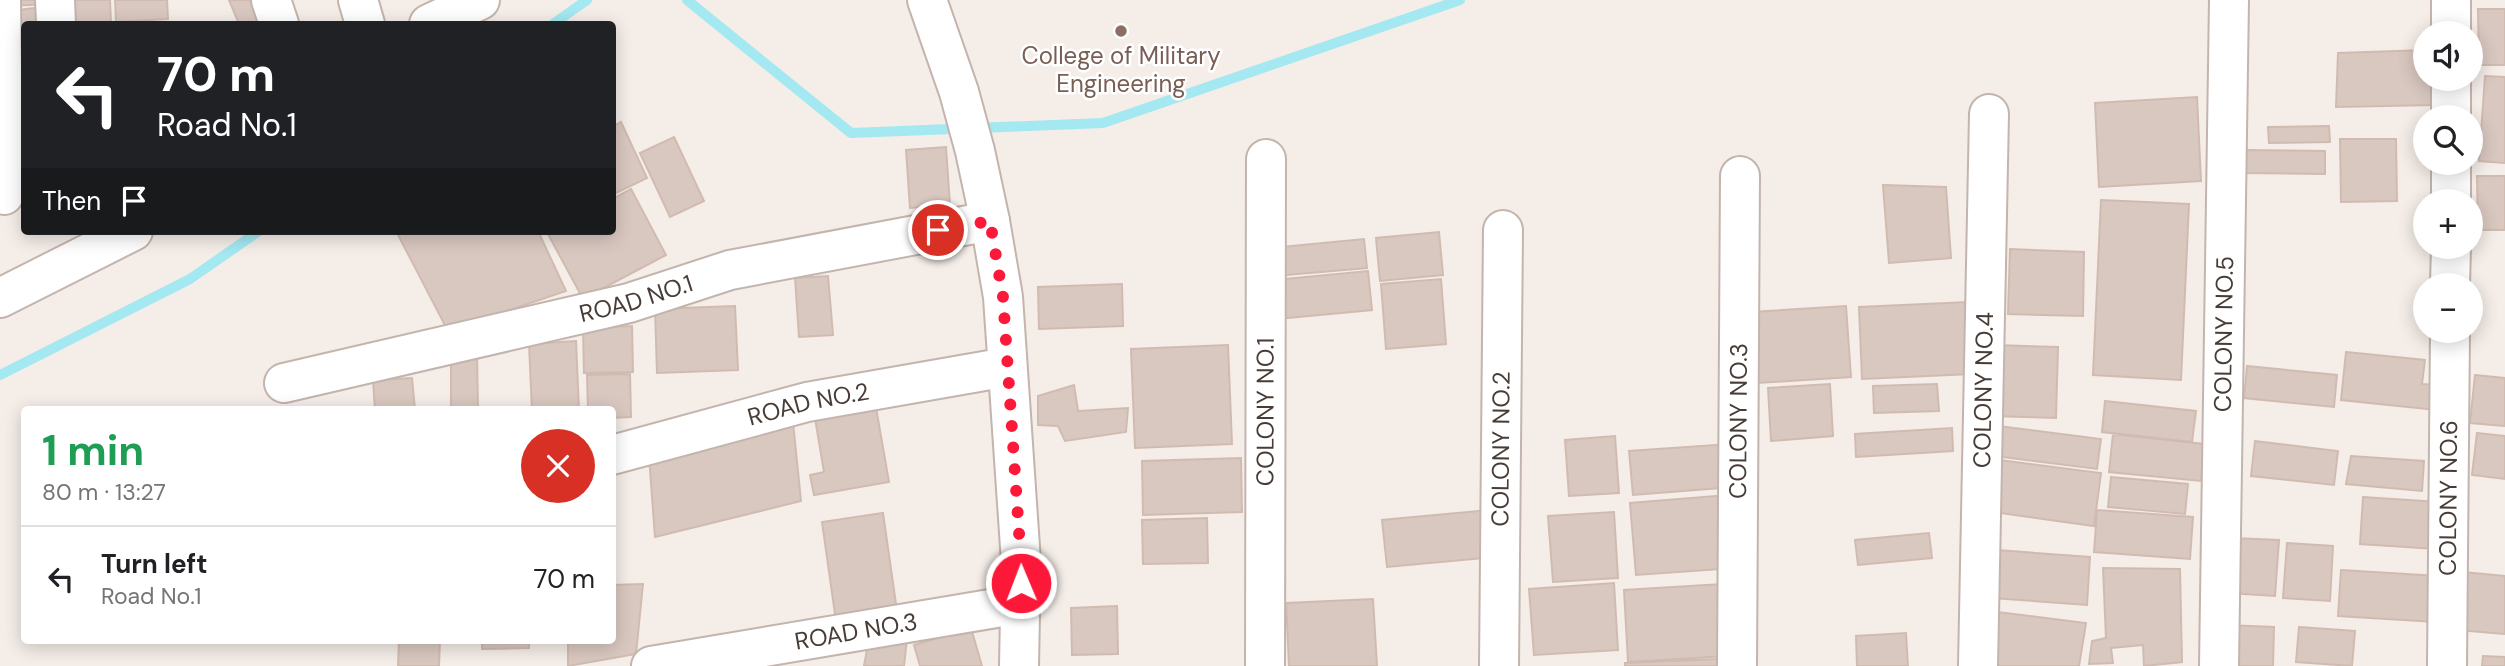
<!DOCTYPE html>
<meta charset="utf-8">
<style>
body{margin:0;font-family:"DM Sans",sans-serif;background:#f2f2f2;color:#202124;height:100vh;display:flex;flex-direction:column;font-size:26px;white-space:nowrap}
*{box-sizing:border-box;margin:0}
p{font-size:23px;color:#757577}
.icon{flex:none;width:38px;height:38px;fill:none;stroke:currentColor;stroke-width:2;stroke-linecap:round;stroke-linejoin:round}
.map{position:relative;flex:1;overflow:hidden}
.side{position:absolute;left:21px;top:406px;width:595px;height:238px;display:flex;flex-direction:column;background:#fff;border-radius:7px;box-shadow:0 4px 18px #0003}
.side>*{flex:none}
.hud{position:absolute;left:21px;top:21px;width:595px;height:214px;border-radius:7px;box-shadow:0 4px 18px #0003;background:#202124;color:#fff;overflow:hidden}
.tools{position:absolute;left:2413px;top:21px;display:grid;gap:14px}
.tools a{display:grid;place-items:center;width:70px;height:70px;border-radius:50%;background:#fff;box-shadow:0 4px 18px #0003;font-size:35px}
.pin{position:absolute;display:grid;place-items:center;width:60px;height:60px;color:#fff;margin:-30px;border:4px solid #fff;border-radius:50%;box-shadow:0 2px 7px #0007}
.me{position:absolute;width:77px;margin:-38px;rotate:359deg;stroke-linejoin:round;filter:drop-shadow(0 0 5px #0008)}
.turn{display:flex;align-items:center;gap:24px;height:147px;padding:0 21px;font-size:32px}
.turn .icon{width:91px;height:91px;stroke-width:2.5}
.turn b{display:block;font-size:49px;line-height:60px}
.then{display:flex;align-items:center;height:66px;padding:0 21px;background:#0003;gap:14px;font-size:26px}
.round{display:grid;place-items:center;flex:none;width:74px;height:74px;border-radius:37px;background:#f2f2f2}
.overview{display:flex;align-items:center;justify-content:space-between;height:119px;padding:0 21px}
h1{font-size:42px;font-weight:700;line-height:52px;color:#1e9e55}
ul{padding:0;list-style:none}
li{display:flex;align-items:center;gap:21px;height:105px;padding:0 21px;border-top:2px solid #e0e0e0}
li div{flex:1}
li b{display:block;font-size:26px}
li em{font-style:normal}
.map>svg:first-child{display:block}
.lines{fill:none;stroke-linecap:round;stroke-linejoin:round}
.stream{stroke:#a4e8f1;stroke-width:10}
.building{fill:#d9c8c0;stroke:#d1bbb0;stroke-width:2}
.minor-casing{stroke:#c3b5ad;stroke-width:42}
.minor{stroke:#fff;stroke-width:38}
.route{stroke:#fb1838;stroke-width:12;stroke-dasharray:0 21.6}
.education-dot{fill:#8d6e63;stroke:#fff;stroke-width:2.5}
.labels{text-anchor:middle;stroke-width:5;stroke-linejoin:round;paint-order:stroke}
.education-label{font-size:24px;fill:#785e54;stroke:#fff}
.street-label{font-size:24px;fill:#483c37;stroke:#fff}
</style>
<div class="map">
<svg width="2505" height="666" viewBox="0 0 2505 666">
<rect width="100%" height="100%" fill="#f4ede8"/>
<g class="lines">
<path class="stream" d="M687 0 851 133 1103 123 1460 0
M553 24 587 0
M0 375 190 279 259 231"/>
</g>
<path class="building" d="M9 0H51V4L9 6Z
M62 0H110L111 24H63Z
M115 0H167L168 19 116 22Z
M229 0H261L271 24H239Z
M51 6 52 24H24V36H11V11Z
M2478 9H2505V65H2479Z
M2426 50V79H2437L2436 105 2336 107 2338 53Z
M2485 76 2505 77V163L2479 161Z
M2197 97 2201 181 2099 187 2095 103Z
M24 108V160L11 161 10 110Z
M621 122 647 178 612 195V127Z
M2329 126 2330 142 2269 143 2268 127Z
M674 137 704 201 670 217 640 153Z
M2340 139H2396L2397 201 2341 202Z
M946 147 950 205 910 208 906 150Z
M2243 150 2325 151V174L2243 173Z
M2477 176H2505V230H2478Z
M1883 185 1946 187 1951 258 1889 263Z
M631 189 666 255 583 299 548 234 553 231H612V199Z
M2101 200 2189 204 2181 380 2093 375Z
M396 231H538L566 291 448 331Z
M1439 232 1443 275 1380 281 1376 238Z
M1364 239 1367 268 1275 276 1272 248Z
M2010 249 2084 252 2083 316 2008 314Z
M1368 271 1372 310 1278 319 1275 280Z
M828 276 833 335 799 337 795 278Z
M1441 279 1446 344 1386 349 1381 284Z
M1122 284 1123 326 1039 329 1038 287Z
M1968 302 1971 374 1862 379 1859 307Z
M735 306 738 370 657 373 655 309Z
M1846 306 1851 377 1757 383 1752 312Z
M632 326 633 372 584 373 583 328Z
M576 341 579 410H532L529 344Z
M1228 345 1232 444 1135 448 1131 349Z
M1994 345 2058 347 2056 418 1992 416Z
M2346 352 2425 360 2422 384 2439 385 2436 410 2341 400Z
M451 355H477L478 410H451Z
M2247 366 2337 375 2334 407 2244 398Z
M630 374 631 417 612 418V410H588L587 375Z
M2475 375 2505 378V426L2470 423Z
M412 378 415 410H375L373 380Z
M1830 384 1833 436 1771 441 1768 388Z
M1937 384 1939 411 1874 413 1873 386Z
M1074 385 1078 411 1128 408 1126 432 1065 441 1058 426 1038 425V396Z
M2105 401 2196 411 2192 442 2102 432Z
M875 402 889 482 814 495 810 475 824 472 814 412Z
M793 422 801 501 655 537 649 456Z
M1998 426 2101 439 2097 469 1994 456Z
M1952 428 1953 451 1856 457 1855 434Z
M2477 433 2505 436V479L2472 475Z
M2113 434 2204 444 2201 481 2109 472Z
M1615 436 1619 493 1569 496 1565 440Z
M2255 441 2338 451 2334 485 2251 476Z
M1730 444 1733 487 1633 495 1629 451Z
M2351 456 2424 461 2422 491 2346 484Z
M1241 458 1242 512 1143 515 1142 461Z
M1992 459 2101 473 2094 526 1986 511Z
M2111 477 2188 484 2185 514 2108 507Z
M1728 495 1734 568 1636 575 1630 503Z
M2363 497 2438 502 2435 549 2360 544Z
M1489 510 1494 557 1387 567 1382 520Z
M2097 510 2193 517 2190 559 2094 552Z
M1614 512 1618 578 1553 582 1548 516Z
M883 513 897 611 836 621 822 522Z
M1207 518 1208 563 1143 564 1142 520Z
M1929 533 1932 558 1858 565 1855 540Z
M2232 538 2279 540 2275 596 2228 593Z
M2287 543 2333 546 2330 601 2283 598Z
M1997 550 2090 557 2087 605 1993 598Z
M2103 568 2180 569 2182 662 2144 666 2143 645 2111 648 2113 663 2089 664 2092 641 2106 638Z
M2341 570 2438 576 2435 622 2338 616Z
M2463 572 2505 576V634L2458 630Z
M1614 583 1618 650 1534 655 1529 589Z
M643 584 636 654 568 666V640H612V585Z
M1722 584 1727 656 1628 662 1624 590Z
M1373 599 1377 666H1289L1286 603Z
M1117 606 1118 654 1072 655 1071 608Z
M1989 611 2086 623 2079 666H1985Z
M2224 625 2274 627 2273 666H2222Z
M2299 627 2355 631 2352 666 2296 662Z
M971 628 982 666H920L914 645Z
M908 629 904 666H864L870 633Z
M1906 633 1908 666H1857L1856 636Z
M399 640H440L439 666H398Z
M482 640H529V648L482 649Z
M2483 656 2505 657V666H2482Z
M1719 659 1720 666H1625V663Z"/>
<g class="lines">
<g class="minor-casing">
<g id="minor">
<path d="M1 0 4 195"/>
<path d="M55 0 56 24"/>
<path d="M271 0 279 24"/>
<path d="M358 0 365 24"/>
<path d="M927 0 959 92 975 151 990 221 1003 297 1021 562 1019 666"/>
<path d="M429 24 480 0"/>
<path d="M2451 33V0"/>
<path d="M2451 117V79"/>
<path d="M2451 201V163"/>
<path d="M2450 285 2451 247"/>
<path d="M0 298 133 231"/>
<path id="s1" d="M284 383 629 303 730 270 990 221"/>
<path id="s2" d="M612 455 807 402 1007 367"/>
<path id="s3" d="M651 666 1020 604"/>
<path id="s4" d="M1265 666 1266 159"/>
<path id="s5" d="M1499 666 1503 230"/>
<path id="s6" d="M1737 666 1740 176"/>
<path id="s7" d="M1978 666 1989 114"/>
<path id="s8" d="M2219 666 2229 0"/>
<path id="s9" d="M2447 666 2450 331"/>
</g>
</g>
<use href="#minor" class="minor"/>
</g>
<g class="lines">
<path class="route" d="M938 230 990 221 1003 297 1021 562V583"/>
</g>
<circle class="education-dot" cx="1121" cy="31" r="7"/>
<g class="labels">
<g class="education-label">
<text x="1121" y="64">College of Military<tspan x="1121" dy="28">Engineering</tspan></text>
</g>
<g class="street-label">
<text dy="8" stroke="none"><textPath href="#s1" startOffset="362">ROAD NO.1</textPath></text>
<text dy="8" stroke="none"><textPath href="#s8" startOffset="332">COLONY NO.5</textPath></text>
<text dy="8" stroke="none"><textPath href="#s7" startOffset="276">COLONY NO.4</textPath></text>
<text dy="8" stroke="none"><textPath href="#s2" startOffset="203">ROAD NO.2</textPath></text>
<text dy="8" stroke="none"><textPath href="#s4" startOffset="254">COLONY NO.1</textPath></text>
<text dy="8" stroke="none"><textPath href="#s6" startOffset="245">COLONY NO.3</textPath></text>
<text dy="8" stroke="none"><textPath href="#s5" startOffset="217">COLONY NO.2</textPath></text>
<text dy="8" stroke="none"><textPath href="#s9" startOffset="168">COLONY NO.6</textPath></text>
<text dy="8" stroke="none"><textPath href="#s3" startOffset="208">ROAD NO.3</textPath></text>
</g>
</g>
</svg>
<div class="tools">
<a><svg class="icon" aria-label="sound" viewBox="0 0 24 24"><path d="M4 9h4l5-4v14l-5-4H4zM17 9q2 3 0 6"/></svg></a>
<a><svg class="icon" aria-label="search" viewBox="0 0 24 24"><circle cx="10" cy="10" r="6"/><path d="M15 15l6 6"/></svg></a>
<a>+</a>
<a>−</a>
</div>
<div class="pin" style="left:938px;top:230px;background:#d93025"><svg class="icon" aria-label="arrive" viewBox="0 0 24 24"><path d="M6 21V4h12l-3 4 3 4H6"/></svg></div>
<svg class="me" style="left:1021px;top:583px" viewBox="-20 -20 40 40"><circle r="17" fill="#fb1838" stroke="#fff" stroke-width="3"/><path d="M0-11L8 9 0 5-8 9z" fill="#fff"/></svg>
<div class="hud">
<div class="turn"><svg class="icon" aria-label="left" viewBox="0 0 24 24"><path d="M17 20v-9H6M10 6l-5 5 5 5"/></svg><div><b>70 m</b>Road No.1</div></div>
<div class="then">Then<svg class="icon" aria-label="arrive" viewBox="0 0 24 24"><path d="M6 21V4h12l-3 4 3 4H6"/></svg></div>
</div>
<section class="side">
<div class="overview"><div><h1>1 min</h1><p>80 m · 13:27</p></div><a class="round" style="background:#d93025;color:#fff"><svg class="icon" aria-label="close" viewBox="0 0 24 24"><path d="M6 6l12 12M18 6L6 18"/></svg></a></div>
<ul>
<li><svg class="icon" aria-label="left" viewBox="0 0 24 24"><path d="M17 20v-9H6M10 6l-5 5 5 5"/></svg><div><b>Turn left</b><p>Road No.1</p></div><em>70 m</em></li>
</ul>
</section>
</div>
